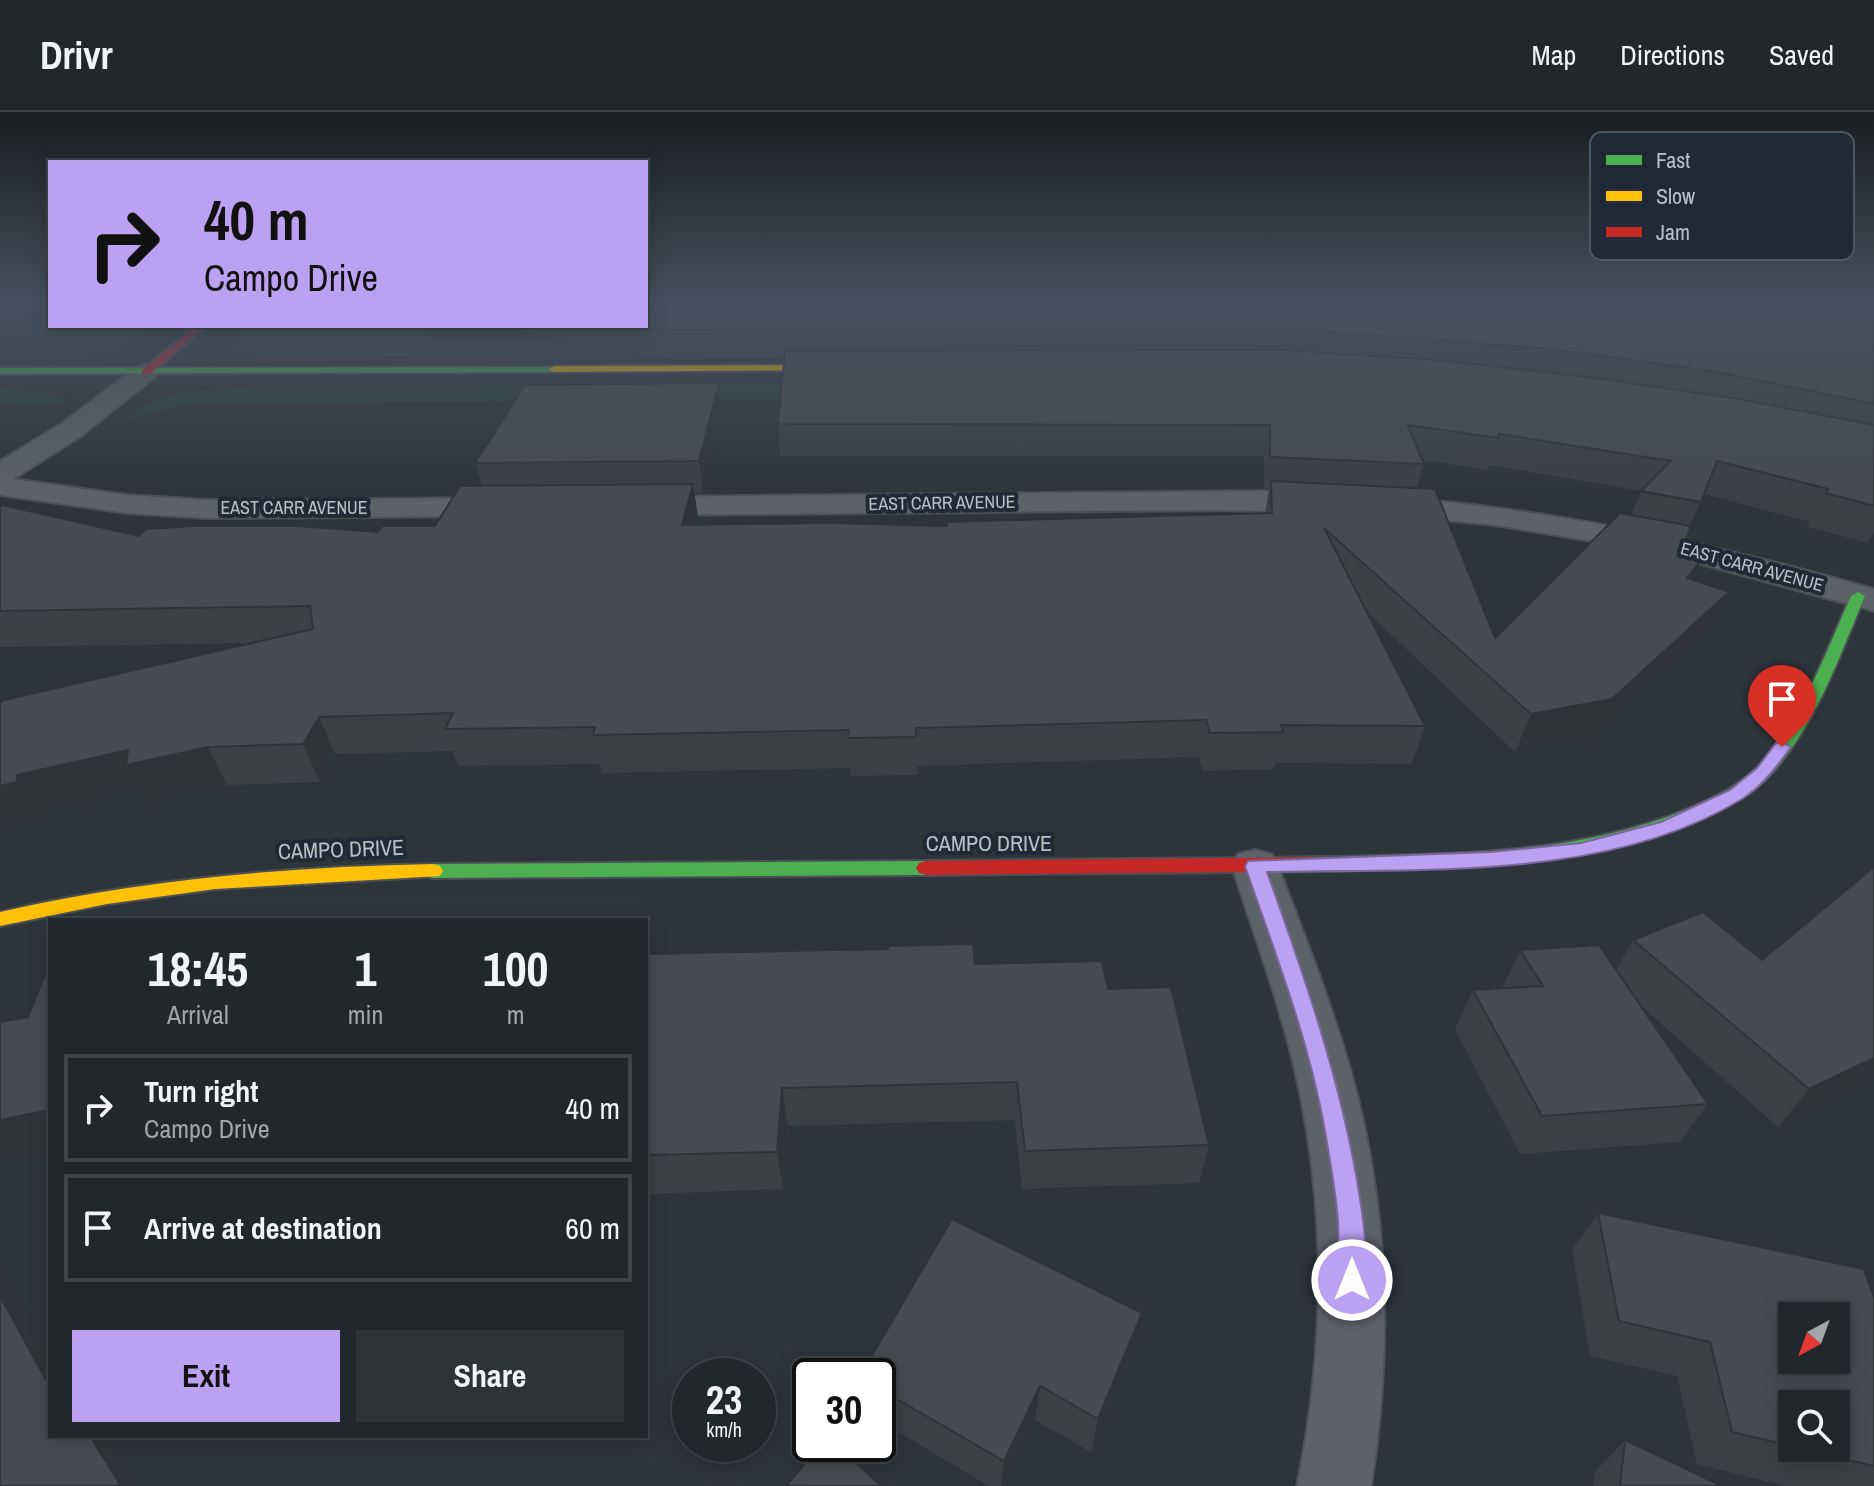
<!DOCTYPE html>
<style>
body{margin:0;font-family:"Archivo Narrow",sans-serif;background:#2e3338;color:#f1f3f6;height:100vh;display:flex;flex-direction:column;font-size:30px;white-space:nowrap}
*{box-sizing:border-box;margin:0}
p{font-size:26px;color:#a2a5a9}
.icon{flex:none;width:44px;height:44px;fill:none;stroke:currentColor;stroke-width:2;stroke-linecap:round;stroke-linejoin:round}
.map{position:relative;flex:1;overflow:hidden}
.details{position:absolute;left:48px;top:806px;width:600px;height:520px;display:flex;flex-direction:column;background:#22272c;border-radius:0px;box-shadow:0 4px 20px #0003,0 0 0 2px #3f4448}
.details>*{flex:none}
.hud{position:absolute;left:48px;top:48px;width:600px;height:168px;border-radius:0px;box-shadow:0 4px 20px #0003,0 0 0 2px #3f4448;background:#bca0f2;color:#111;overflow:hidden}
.needle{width:52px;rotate:221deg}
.fabs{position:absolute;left:1778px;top:1190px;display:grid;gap:16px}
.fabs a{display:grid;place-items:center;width:72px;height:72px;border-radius:0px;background:#22272c;box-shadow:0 4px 20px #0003,0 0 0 2px #3f4448;font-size:40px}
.speed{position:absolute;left:672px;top:1246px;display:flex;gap:16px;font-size:40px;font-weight:700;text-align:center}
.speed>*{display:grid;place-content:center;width:104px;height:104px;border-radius:50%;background:#22272c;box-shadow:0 4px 20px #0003,0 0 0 2px #3f4448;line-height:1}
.speed small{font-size:20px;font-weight:400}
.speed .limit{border:4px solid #111;border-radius:12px;background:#fff;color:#111}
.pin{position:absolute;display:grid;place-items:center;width:68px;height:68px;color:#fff;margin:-82px -34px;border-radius:50% 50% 50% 0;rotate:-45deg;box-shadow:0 0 8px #0007}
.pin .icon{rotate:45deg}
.me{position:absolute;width:88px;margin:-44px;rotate:0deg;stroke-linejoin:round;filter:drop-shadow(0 0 6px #0008)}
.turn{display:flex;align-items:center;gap:28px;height:168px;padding:0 24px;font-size:36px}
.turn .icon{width:104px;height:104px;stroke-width:2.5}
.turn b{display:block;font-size:56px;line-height:68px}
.eta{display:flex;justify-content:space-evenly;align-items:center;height:136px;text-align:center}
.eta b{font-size:48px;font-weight:700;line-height:56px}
.primary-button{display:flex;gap:16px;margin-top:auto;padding:16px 24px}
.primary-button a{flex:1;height:92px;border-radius:0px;background:#bca0f2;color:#111;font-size:32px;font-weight:700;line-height:92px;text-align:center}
.primary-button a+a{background:#2e3338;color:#f1f3f6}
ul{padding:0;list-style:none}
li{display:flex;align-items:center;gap:24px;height:108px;margin:0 16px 12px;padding:0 8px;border:4px solid #3f4448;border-radius:0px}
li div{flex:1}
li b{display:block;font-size:30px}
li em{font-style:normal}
header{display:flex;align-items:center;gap:48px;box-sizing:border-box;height:112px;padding:0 40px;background:#22272c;border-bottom:2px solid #3f4448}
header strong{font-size:38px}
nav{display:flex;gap:44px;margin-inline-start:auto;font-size:28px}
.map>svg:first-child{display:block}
.green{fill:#2a4041}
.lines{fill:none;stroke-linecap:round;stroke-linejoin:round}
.street-casing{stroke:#4a5055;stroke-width:4}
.fast-casing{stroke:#4a5055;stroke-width:4}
.slow-casing{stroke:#4a5055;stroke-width:4}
.jam-casing{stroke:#4a5055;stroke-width:4}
.street{fill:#5d6268;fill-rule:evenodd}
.fast{fill:#4caf50;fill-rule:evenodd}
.slow{fill:#ffc107;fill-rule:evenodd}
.jam{fill:#c62828;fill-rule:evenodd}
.wall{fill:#3b4045;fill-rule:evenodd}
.shaded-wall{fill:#303438}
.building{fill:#454b50;stroke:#303438;stroke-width:2;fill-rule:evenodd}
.route{fill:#bca0f2;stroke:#7a689d;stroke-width:2}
.labels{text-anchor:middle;stroke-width:8;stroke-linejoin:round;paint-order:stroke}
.far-street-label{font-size:18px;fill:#b7c0cb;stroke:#1f2a36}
.street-label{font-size:22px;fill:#b7c0cb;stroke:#1f2a36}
.key{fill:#1f2a36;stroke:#4d5763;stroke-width:2}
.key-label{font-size:22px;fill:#b7c0cb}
</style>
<header>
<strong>Drivr</strong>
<nav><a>Map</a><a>Directions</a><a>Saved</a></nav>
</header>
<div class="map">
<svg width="1874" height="1374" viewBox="0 0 1874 1374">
<rect width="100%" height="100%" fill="#2d343a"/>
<path class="green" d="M0 190H50V214H165L111 237 51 246H0Z
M246 214H412L443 230 728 229 1520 258 650 242 285 245 246 240 237 235 235 226Z
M1231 269 1874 371 1003 286 193 291 127 308C167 271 196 283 245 275Z
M0 276 47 280 65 287 58 294 0 293Z"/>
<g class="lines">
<g class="street-casing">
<path id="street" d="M146 252 155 255 159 260 155 265 81 324 13 367 127 383 206 388 508 386 519 388 524 395 519 402 508 404 206 406 127 401 0 383V349L61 312 137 255Z
M1264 379C1477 382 1669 419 1874 477V499L1709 454 1604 431 1495 413 1395 403 1220 398 637 403 626 401 621 394 626 387 637 385Z
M1255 738 1272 742 1278 754C1304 822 1331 890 1351 960 1389 1096 1393 1235 1371 1374H1297C1325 1237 1327 1100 1296 963 1280 892 1254 823 1232 754L1238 742Z"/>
</g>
<g class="fast-casing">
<path id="fast" d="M558 255V259L554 260 0 262V256Z
M1858 480 1865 484C1839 545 1815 616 1768 665 1748 685 1721 698 1695 708 1581 755 1459 755 1337 759L1330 757 1327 752 1330 747 1337 745C1455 742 1574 743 1685 698 1711 688 1739 675 1758 655 1802 608 1825 542 1851 484Z
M926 749 933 751 936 756 933 761 926 763 433 766 426 764 423 759 426 754 433 752Z"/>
</g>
<g class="slow-casing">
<path id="slow" d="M842 253 846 254V258L554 260 549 257 554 254Z
M433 752 440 754 443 759 440 764 215 777 107 792 0 814V800C143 767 286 755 433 752Z"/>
</g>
<g class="jam-casing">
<path id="jam" d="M196 214H207L150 262H142V258Z
M1337 745 1344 747 1347 752 1344 757 1337 759 926 763 919 761 916 756 919 751 926 749Z"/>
</g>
<use href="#street" class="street"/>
<use href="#fast" class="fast"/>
<use href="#slow" class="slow"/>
<use href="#jam" class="jam"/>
</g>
<path class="wall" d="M646 190H1874V421L1868 431 1808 415 1810 410 1704 382 1690 413 1680 444 1711 516 1595 624 1515 640 1365 498 1425 614 1412 652 1276 651 1274 657 1203 659 1199 645 917 654V663L851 664 850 656 602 661 600 652 458 654 453 639 335 642 320 670 227 673 148 691 140 678 43 702 42 708 0 719V589L255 531 0 535V395L139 424 378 420 435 414 482 374 475 351 719 271 723 301 703 381H694L698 405 696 413 947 414 1265 402 1269 378H1264V344H780L778 312 784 246 671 247 498 214H646ZM1423 348 1488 358 1489 353 1641 379 1631 403 1495 526 1417 376 1424 352Z
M1633 828 1874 969 1778 1015 1640 893 1708 992 1680 1030 1520 1042 1455 917 1473 878 1502 876 1520 838 1616 858Z
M646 842 975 852 1108 877 1209 1033 1199 1071 1022 1077 1015 1008 788 1014 783 1077 646 1082Z
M1598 1101 1874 1186V1374H1785L1697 1352 1677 1264 1590 1244 1572 1138ZM1792 1292 1836 1336H1792Z
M1134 1237 1091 1340 1035 1308 1004 1374H989L878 1308V1264Z
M1625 1328 1722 1374H1593L1595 1360Z"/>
<path class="shaded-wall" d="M719 271 723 301 703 381 699 349Z
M693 372 698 405 687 447 682 413Z
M1700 450 1683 485 1687 466Z
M1729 480 1711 516 1595 624 1515 640 1531 602Z
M319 605 335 642 320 670 303 632Z
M208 635 227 673 148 691 140 678 43 702 42 708 0 719V674L17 663 128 638Z
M1874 946V969L1778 1015 1809 977Z
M782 976 788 1014 783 1077 777 1040Z
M50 998V1043L0 1054V1008Z
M0 1151 50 1240V1275L0 1184Z
M1142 1201 1134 1237 1091 1340 1098 1307Z
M1040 1274 1035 1308 1004 1374H1001L1004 1349Z
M90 1324H107L139 1374H121Z"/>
<path class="building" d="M646 190H1734L1874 211V292L1718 260 1544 236 1283 217 667 218 643 214H646Z
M1856 190H1874V192Z
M1282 238 1436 248 1588 265 1739 287 1874 313V394L1826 381 1828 377 1717 349 1701 390 1641 379 1671 349 1499 322 1498 326 1408 313 1424 352 1270 345V313L778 312 785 239Z
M719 271 699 349 475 351 525 273Z
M1271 369 1435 377 1495 526 1620 401 1691 414 1680 444 1700 450 1687 466 1729 480 1612 587 1531 602 1324 416 1425 614 1281 613 1283 620 1210 621 1206 608 916 616V625L848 626 849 618 593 623 595 615 445 617 453 601 319 605 303 632 208 635 126 653 128 638 17 663V670L0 674V589L313 517 310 494 0 499V395L2 393 139 424 146 417 194 414H296L378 420 382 414H435L460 374 693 372 682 413 827 411 947 414V410L1272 401Z
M1874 755V946L1809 977 1633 828 1703 800 1762 848Z
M973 832 975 852 1102 849 1108 877 1171 875 1209 1033 1025 1039 1017 970 782 976 777 1040 646 1043V842L888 837V834Z
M1599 833 1708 992 1542 1004 1473 878 1543 874 1520 838Z
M50 864V998L0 1008V910L28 905 44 865Z
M1598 1101 1864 1157 1874 1186V1354L1800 1336H1836V1292H1792V1334L1732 1320 1710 1230 1619 1209ZM1792 1204H1836V1248H1792Z
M952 1107 1142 1201 1098 1307 1040 1274 1004 1349 878 1276V1264H860Z
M0 1184 50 1275V1324H90L121 1374H0Z
M1625 1328 1722 1374H1620Z
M822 1332H836L881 1374H786Z"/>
<linearGradient id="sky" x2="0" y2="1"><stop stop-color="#191d20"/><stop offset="0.5" stop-color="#465060"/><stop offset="1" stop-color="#465060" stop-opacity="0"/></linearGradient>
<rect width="1874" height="382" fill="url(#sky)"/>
<path class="route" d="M1782 630 1791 635 1788 639C1775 657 1761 675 1742 687 1607 770 1420 756 1267 760 1305 866 1341 969 1359 1080 1363 1106 1371 1153 1361 1177L1352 1181 1342 1177C1333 1157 1340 1132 1338 1110 1336 1080 1330 1049 1325 1019 1309 928 1275 841 1245 754L1248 749 1491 740 1581 731 1661 710 1730 678 1757 656 1776 631Z"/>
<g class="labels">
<g class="far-street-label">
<text transform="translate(942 391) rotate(-1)" y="6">EAST CARR AVENUE</text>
<text x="294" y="402">EAST CARR AVENUE</text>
<text transform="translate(1752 455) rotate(15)" y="6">EAST CARR AVENUE</text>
</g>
<g class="street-label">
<text x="989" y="739">CAMPO DRIVE</text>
<text transform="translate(341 737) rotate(-2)" y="8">CAMPO DRIVE</text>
</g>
</g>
<rect x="1590" y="20" width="264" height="128" rx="12" class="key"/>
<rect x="1606" y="43" width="36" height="10" fill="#4caf50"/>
<rect x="1606" y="79" width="36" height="10" fill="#ffc107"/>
<rect x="1606" y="115" width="36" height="10" fill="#c62828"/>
<g class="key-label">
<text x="1656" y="56">Fast</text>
<text x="1656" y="92">Slow</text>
<text x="1656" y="128">Jam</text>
</g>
</svg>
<div class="fabs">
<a><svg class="needle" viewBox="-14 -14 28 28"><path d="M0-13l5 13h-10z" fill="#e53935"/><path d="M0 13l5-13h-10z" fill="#a2a5a9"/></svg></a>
<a><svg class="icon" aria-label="search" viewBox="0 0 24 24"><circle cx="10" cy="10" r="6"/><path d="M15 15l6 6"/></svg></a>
</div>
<div class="speed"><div>23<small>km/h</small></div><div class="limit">30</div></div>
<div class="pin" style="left:1782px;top:635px;background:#d93025"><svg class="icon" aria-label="arrive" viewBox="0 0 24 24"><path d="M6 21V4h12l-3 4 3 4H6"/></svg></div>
<svg class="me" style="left:1352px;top:1168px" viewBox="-20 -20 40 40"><circle r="17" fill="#bca0f2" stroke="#fff" stroke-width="3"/><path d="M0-11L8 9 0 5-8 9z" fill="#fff"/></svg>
<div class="hud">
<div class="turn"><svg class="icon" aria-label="right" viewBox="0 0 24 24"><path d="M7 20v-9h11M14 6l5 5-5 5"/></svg><div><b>40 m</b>Campo Drive</div></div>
</div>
<section class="details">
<div class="eta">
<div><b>18:45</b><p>Arrival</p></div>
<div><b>1</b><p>min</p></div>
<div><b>100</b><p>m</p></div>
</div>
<ul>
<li><svg class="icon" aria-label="right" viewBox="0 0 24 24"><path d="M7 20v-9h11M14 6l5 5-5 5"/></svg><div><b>Turn right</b><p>Campo Drive</p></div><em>40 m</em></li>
<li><svg class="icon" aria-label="arrive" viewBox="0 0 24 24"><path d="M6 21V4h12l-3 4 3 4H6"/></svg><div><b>Arrive at destination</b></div><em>60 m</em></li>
</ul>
<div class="primary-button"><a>Exit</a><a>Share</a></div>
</section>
</div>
